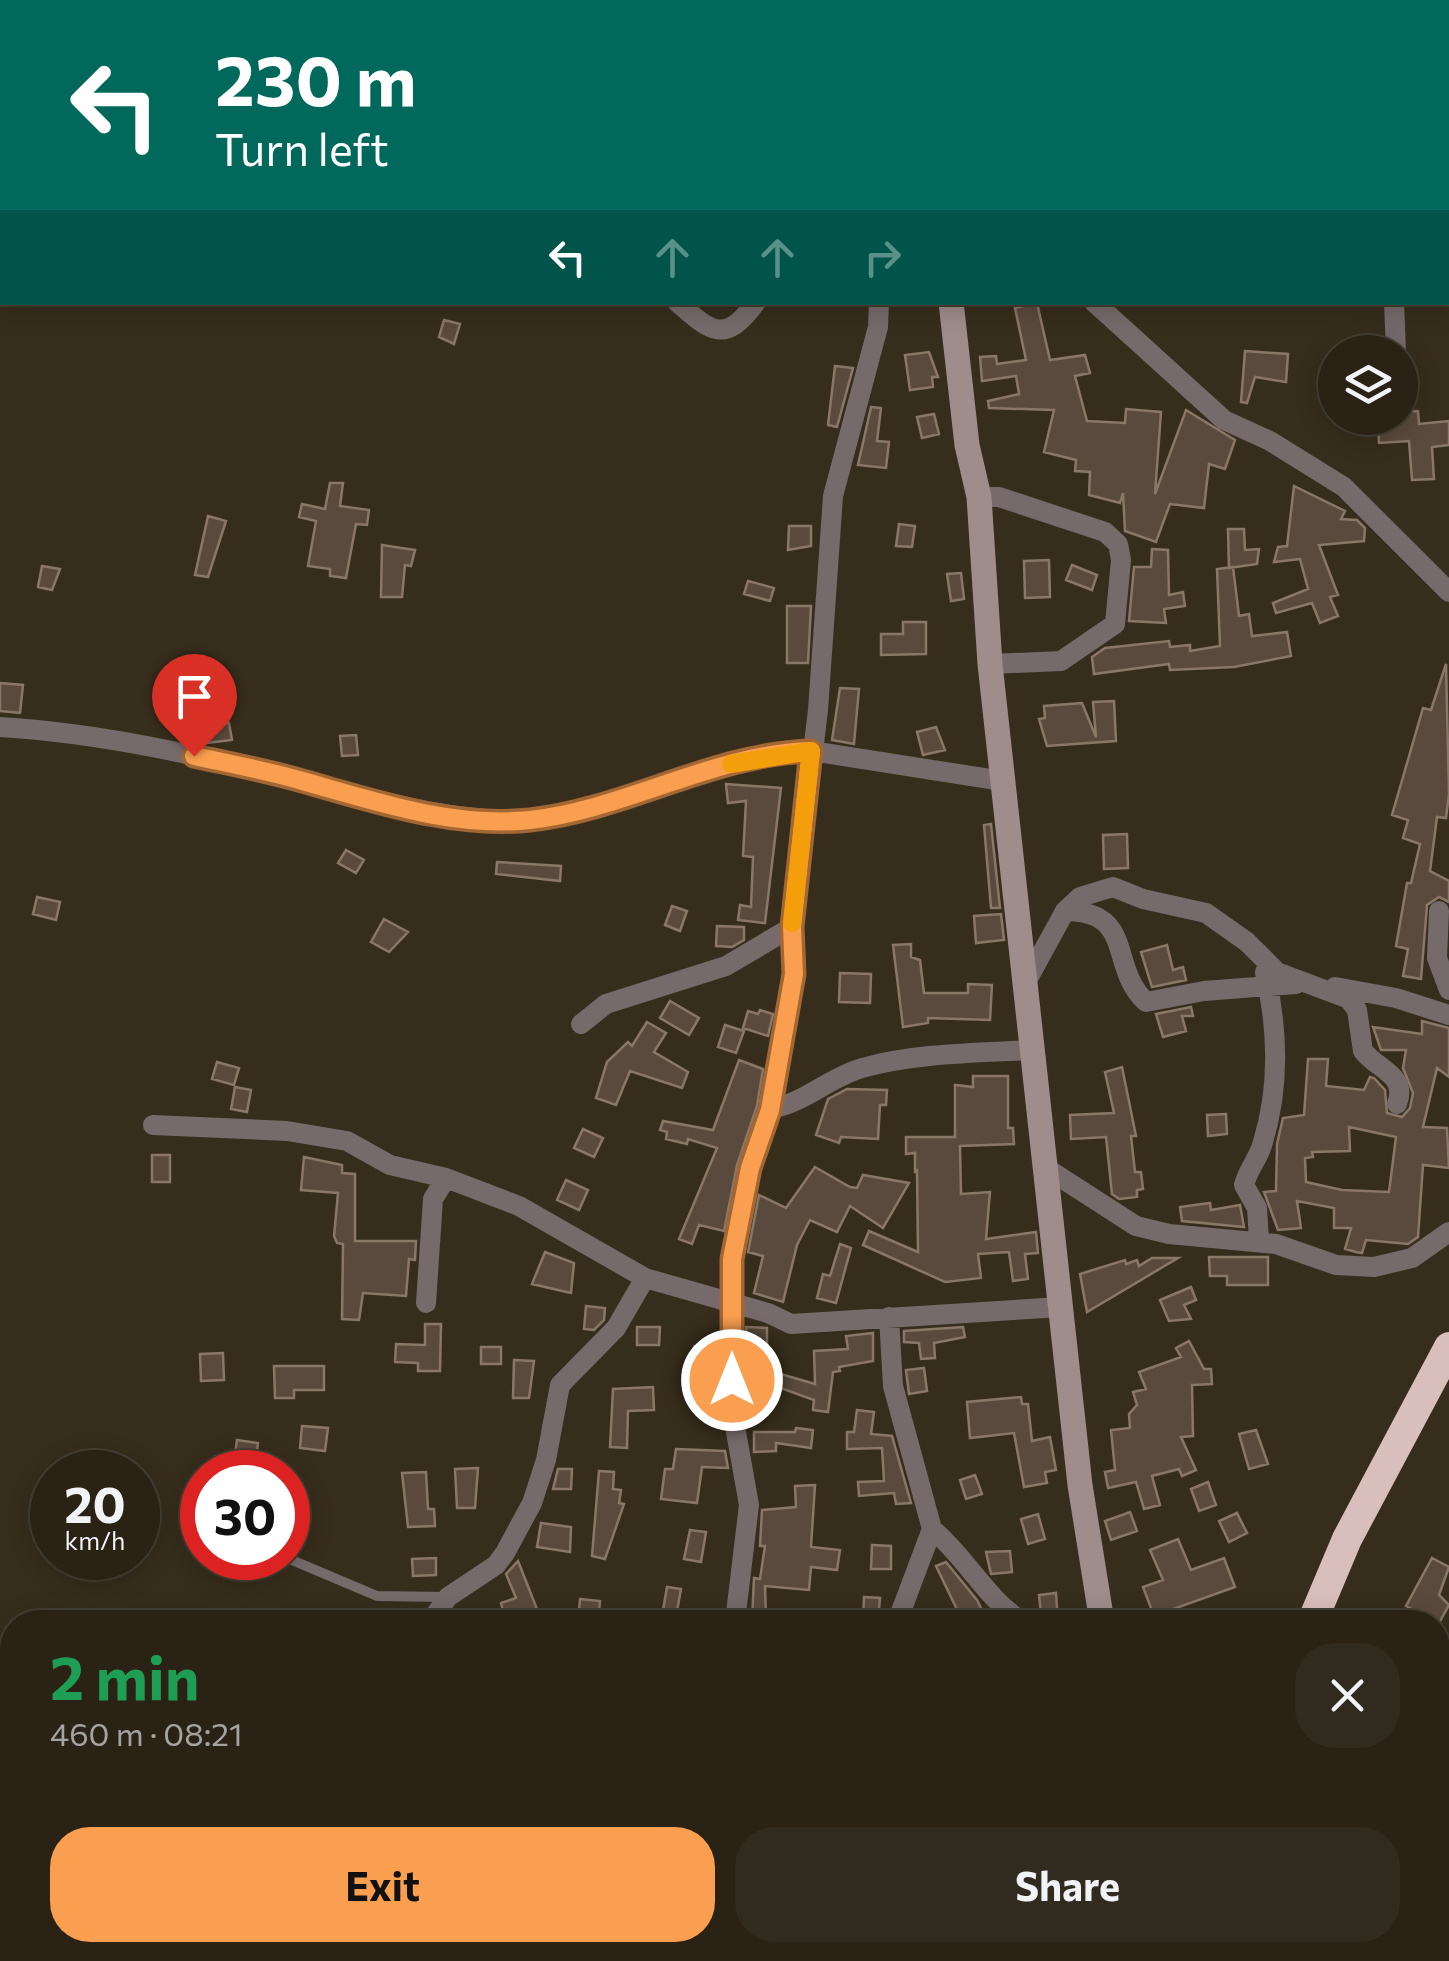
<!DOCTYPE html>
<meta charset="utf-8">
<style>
body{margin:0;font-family:Commissioner,sans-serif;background:#312a1e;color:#f1f3f6;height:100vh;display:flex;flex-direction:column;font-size:38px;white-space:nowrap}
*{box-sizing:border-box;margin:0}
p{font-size:32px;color:#a5a4a0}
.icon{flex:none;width:55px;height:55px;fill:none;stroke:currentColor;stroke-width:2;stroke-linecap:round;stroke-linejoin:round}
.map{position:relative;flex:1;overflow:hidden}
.panel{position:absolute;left:0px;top:1610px;width:1450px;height:352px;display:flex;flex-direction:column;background:#292215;border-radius:40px 40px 0 0;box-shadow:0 5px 25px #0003,0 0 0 2px #453f34}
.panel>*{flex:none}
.top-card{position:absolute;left:0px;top:0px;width:1450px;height:305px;box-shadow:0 5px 25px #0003,0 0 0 2px #453f34;background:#00695c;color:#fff;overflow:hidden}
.tools{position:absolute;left:1318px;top:335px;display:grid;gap:20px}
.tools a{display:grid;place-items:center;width:100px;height:100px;border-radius:50%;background:#292215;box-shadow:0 5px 25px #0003,0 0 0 2px #453f34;font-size:50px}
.speed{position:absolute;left:30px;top:1450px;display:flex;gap:20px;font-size:50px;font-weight:700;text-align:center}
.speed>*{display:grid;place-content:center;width:130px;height:130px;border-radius:50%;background:#292215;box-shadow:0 5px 25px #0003,0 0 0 2px #453f34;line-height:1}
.speed small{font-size:25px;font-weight:400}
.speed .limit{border:15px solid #d22;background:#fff;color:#111}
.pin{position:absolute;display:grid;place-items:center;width:85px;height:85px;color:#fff;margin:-102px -42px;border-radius:50% 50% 50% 0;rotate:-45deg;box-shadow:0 0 10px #0007}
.pin .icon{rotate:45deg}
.me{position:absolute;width:110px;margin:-55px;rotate:0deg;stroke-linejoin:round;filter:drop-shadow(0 0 8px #0008)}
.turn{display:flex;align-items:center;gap:35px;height:210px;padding:0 50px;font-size:45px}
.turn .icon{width:130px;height:130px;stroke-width:2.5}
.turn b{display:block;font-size:70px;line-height:85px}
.lanes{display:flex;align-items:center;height:95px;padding:0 50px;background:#0003;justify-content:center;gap:50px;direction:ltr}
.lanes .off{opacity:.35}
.round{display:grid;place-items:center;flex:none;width:105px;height:105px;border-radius:40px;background:#312a1e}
.head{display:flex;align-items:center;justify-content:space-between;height:170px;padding:0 50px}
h1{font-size:60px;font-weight:700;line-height:75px;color:#1e9e55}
.cta{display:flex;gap:20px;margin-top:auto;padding:20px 50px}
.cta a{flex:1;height:115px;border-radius:40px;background:#fa9f4f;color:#111;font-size:40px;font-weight:700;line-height:115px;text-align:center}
.cta a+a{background:#312a1e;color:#f1f3f6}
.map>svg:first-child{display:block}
.building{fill:#5a4a3d;stroke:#897768;stroke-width:2.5;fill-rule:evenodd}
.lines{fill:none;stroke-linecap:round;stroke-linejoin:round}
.lane{stroke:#766b6a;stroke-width:10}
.street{stroke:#766b6a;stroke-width:20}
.secondary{stroke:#9e8d8b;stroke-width:25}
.highway{stroke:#d9bfbc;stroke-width:30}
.route-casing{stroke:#a26733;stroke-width:25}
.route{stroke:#fa9f4f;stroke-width:18}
.slow{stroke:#f59e0b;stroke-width:18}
</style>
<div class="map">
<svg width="1449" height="1961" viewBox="0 0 1449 1961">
<rect width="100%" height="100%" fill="#372d1c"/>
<path class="building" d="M1037 303 1050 360 1085 355 1090 373 1075 376 1087 421 1125 423 1126 409 1161 412 1155 494 1186 410 1235 440 1225 469 1209 464 1204 508 1170 504 1156 542 1125 531 1123 493 1120 503 1089 495 1090 472 1075 471 1076 460 1044 452 1054 410 989 408 988 401 1019 394 1016 376 982 381 980 357 996 356 997 364 1026 360 1015 308Z
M444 320 460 324 454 344 439 337Z
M1245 351 1288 354 1286 382 1255 377 1247 403 1241 402Z
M929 352 938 377H932L933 387 910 390 905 355Z
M835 366 853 368 837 427 828 425Z
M871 407 881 408 877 441 889 442 886 468 858 465Z
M1418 411 1419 424 1449 421V445L1432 447 1434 479 1412 480 1409 441 1379 443 1378 423 1391 422V418H1400V412Z
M934 414 939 434 922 438 917 417Z
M330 483H343L340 506 369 510 367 525 356 524 346 578 330 576V569L308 566 316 521 299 517 302 504 325 509Z
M1294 486 1345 511 1341 519 1357 520 1365 528 1364 541 1319 545 1338 595 1330 597 1338 616 1320 623 1312 603 1276 613 1273 603 1308 589 1300 559 1274 562 1278 547 1287 546Z
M208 516 226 521 208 577 195 575Z
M899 524 915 526 912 547 896 546Z
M789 526H811V546L788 550Z
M1228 529H1244L1245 550 1259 549 1257 564 1229 568Z
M382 545 415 550 411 566 405 565 402 597H381Z
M1152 549 1168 550 1169 595 1183 592 1185 606 1164 609 1166 623 1129 621 1134 567H1151Z
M1049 560 1050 597 1025 598 1024 561Z
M1072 565 1097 575 1092 590 1066 580Z
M42 566 60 569 52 590 38 587Z
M1233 567 1239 616 1249 614 1252 636 1287 632 1291 656 1234 667 1170 670 1169 664 1094 674 1092 657 1105 648 1169 641 1170 647 1190 645V651L1220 646 1217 569Z
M961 573 964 599 951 601 947 574Z
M748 581 774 588 770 601 744 594Z
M787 606H811L808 663H787Z
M903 622H926V654L881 655V634H903Z
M1446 664 1449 794 1446 818 1437 817 1430 871 1449 881V902L1439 897 1427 905 1421 979 1403 976 1408 949 1396 946 1407 883H1411L1420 844 1403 838 1408 820 1392 815 1423 708 1431 710Z
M0 683 23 685 20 713 0 711Z
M840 688 859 689 854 744 832 740Z
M1114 701 1116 741 1047 746 1039 719 1045 718 1044 706 1082 703 1096 737 1093 702Z
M229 723 232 740 206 743 204 726Z
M936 727 945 750 923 755 917 732Z
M356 735 358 755 342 756 340 736Z
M726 784 781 788 765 923 738 920 740 905 751 907 753 857 743 856 746 801 728 803Z
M991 824 1000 908H991L984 825Z
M1127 834 1128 868 1104 869 1103 835Z
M346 850 364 860 356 873 338 863Z
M497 862 561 866 560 881 496 874Z
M37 897 60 902 56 920 33 914Z
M672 906 687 911 680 931 665 925Z
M1001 914 1004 940 976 943 974 916Z
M384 919 408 932 389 952 371 942Z
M717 926 744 927V940L732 947 716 946Z
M911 944V957L920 960 924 993H968V984L992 985 990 1020 928 1018V1023L903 1027 893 945Z
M1167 945 1173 970 1183 967 1186 980 1152 987 1141 952Z
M840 973 871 974 870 1003 839 1002Z
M670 1001 699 1018 689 1035 660 1018Z
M1191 1007 1193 1016H1182L1186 1031 1163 1037 1156 1014Z
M760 1010 773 1014 768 1036 743 1028 748 1011 758 1014Z
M1422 1021 1449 1028V1077L1437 1068 1423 1127 1447 1128 1449 1168 1423 1165 1418 1237 1408 1244 1366 1240 1362 1253 1356 1252 1345 1249 1351 1228H1334V1208L1297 1201 1301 1228 1278 1230 1264 1192 1276 1191 1277 1144 1283 1118 1304 1115 1308 1059H1328L1326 1086 1364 1090 1370 1077 1374 1078 1385 1090 1387 1113 1402 1117 1410 1108 1413 1093 1403 1068 1406 1050H1381L1373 1027 1422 1034ZM1349 1127 1396 1137 1389 1192 1342 1190 1306 1182 1305 1158 1313 1157 1312 1152 1350 1151Z
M647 1022 666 1033 654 1052 688 1072 682 1088 630 1071 616 1105 596 1098 607 1062 628 1042 632 1046Z
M725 1025 744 1031 736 1053 718 1047Z
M739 1060 763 1069 757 1106 737 1165 724 1231 699 1225 692 1244 679 1239 717 1148 688 1139 687 1144 666 1139 667 1132 660 1130 663 1121 713 1130Z
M217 1062 239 1068 234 1085 212 1079Z
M1122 1067 1136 1136H1131L1135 1172H1141L1143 1189 1137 1190V1197L1119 1199 1112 1194 1106 1137 1071 1139 1070 1115 1114 1113 1105 1072Z
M973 1076H1008V1128H1013L1014 1144 960 1146 961 1194 990 1192 986 1239 1036 1232 1038 1253 1025 1254 1028 1279 1013 1281 1009 1252 978 1254 981 1278 945 1282 863 1245 869 1231 918 1252 917 1169 915 1173V1153L906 1154V1137H955V1085L973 1087Z
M235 1087 251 1090 247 1112 231 1109Z
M847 1089 887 1090 886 1105H880L878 1139 841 1137 839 1143 816 1135 828 1099Z
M1226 1114 1227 1134 1208 1136 1207 1115Z
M583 1129 603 1138 594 1157 574 1148Z
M152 1155H170V1182H152Z
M304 1157 342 1165V1173L355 1174V1241H416L415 1260 409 1259 406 1296 363 1293 359 1320 342 1319 343 1244 337 1243 334 1236 338 1193 301 1190Z
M815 1167 850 1187 857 1188 863 1175 909 1183 883 1228 850 1206 837 1232 810 1220 797 1245 783 1302 754 1293 763 1256 748 1252 759 1195 786 1208Z
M566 1180 588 1190 579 1210 557 1200Z
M1210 1203 1211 1210 1240 1205 1244 1227 1182 1221 1180 1207Z
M840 1244 851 1248 836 1303 817 1298 823 1274 830 1276Z
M545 1252 574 1263 571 1293 532 1284Z
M1209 1257H1268V1285H1227V1276H1210Z
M1152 1258H1178L1087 1312 1080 1274 1125 1260 1126 1264 1137 1260 1139 1266Z
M1191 1287 1196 1300 1184 1305 1191 1319 1169 1321 1160 1300Z
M586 1306 605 1308 604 1320 594 1330 584 1329Z
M425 1324H441L440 1371H418V1363L395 1362 396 1344 425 1345Z
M637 1327H660L659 1345H637Z
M746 1327 767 1328V1370L815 1384 814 1351 848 1349 846 1336 873 1333V1361L839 1367 840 1371 833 1372 828 1412 813 1410 814 1400 778 1387 748 1384Z
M963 1327 965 1337 934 1343 935 1358 921 1359 919 1343 904 1342V1331Z
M1189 1341 1204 1369H1211L1212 1384 1192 1385 1193 1436 1181 1437 1196 1470 1182 1476 1179 1469 1152 1476 1160 1505 1144 1509 1136 1482 1108 1488 1105 1472 1115 1470 1111 1430 1130 1428 1129 1414 1137 1405 1133 1392 1146 1389 1139 1372 1181 1357 1176 1348Z
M694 1346 715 1348 719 1382 692 1379Z
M481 1347H501V1364H481Z
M223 1353 224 1380 201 1381 200 1354Z
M514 1360 534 1361 529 1398H513Z
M274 1366H324V1390H294V1398H275Z
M924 1368 927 1391 909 1394 906 1370Z
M653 1387 654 1410 628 1411 627 1448 610 1447 613 1389Z
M1021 1397 1022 1404H1028L1032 1441 1050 1437 1056 1470 1045 1472 1047 1483 1024 1487 1014 1433 970 1438 967 1402Z
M857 1410 874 1412 871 1434 892 1436 911 1503 896 1504 894 1493 859 1496 858 1482 884 1481 882 1448 847 1449V1432H854Z
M302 1426 328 1428 325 1451 300 1448Z
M796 1428 813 1430 811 1448 776 1443V1451L754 1452V1432H795Z
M1256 1430 1268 1464 1249 1469 1239 1434Z
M237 1440 258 1443 256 1459 235 1455Z
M676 1449 725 1451 728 1468 702 1467 697 1503 661 1499 665 1469H673Z
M478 1468 475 1508H457L455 1469Z
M558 1469H572L571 1489H553Z
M599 1471 614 1472 613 1489 621 1490 619 1503 624 1504 605 1559 592 1556Z
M426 1472 428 1509H434L435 1526 408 1527 402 1473Z
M975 1475 982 1494 966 1499 960 1480Z
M1208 1482 1216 1505 1199 1511 1191 1489Z
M815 1485 811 1547 840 1550 837 1570 811 1567 809 1590 765 1586 766 1619H752L754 1578 760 1579 765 1546H760L762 1510 796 1507 795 1486Z
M1130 1512 1137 1531 1111 1540 1105 1521Z
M1237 1513 1247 1533 1229 1542 1219 1521Z
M1038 1514 1045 1539 1028 1544 1021 1519Z
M541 1523 571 1527 570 1552 537 1547Z
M690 1530 706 1532 701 1562 684 1559Z
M1178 1539 1191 1570 1224 1558 1235 1587 1154 1616 1143 1587 1163 1580 1150 1550Z
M872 1545 891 1546V1569H871Z
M1010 1551 1012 1572 991 1574 986 1552Z
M436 1558V1575L413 1576 412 1559Z
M1432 1558 1449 1567 1439 1595 1449 1605 1439 1623 1406 1606Z
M518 1561 537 1609 506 1622 501 1603 516 1598 506 1574Z
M946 1562 977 1600 988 1622H963L936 1566Z
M667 1587 681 1589 675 1622H661Z
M1056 1593 1058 1622H1042L1039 1595Z
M864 1597 880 1598 878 1622 863 1621Z
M580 1599 600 1601 598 1622H578Z"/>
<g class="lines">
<path class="lane" d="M287 1558 377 1596 447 1597"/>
<path class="street" d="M758 0 762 2
M902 0 906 2
M1290 0 1291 2
M174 2V0
M261 2 265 0
M322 2 324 0
M1448 227H1449
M677 302C711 332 725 345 756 302
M1094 302 1224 420 1270 441 1344 487 1449 592
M1394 302 1396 352
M979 497H999L1105 532 1118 544 1121 560 1115 624 1061 661 990 664
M0 727C101 733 201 756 299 780 375 799 444 821 523 820 622 818 711 754 811 751L1003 781
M1065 911C1136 911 1108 967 1146 1002L1204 991 1296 984
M1439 911 1437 958 1449 990
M1025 984 1065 911 1080 897 1113 887 1143 899 1206 913 1247 942 1277 972 1349 999 1357 1010 1363 1051C1378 1070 1408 1075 1397 1104
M1335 987 1396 998 1449 1015
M581 1024 606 1004 726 966 792 927
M770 1109C805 1103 828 1078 862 1068 916 1053 976 1053 1032 1050
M153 1125 287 1131 347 1141 390 1165 446 1178 519 1206 645 1278 768 1313 791 1324 1061 1307
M1046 1168 1136 1226 1169 1234 1276 1244 1336 1265 1374 1267 1412 1258 1449 1232
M1259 1240 1257 1208 1244 1185C1248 1169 1259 1158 1263 1142 1280 1086 1278 1029 1265 972
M426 1303 433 1199 446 1178
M889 1317 893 1386 932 1529 897 1622
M932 1529C966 1557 987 1600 1023 1622
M430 1622 448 1597 496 1565 505 1553 532 1503 546 1460 560 1385 616 1328 645 1278
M735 1622 749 1505 733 1415 732 1259 750 1169 770 1109 794 975 792 927 818 710 833 496 878 327 879 302
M1438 1791 1449 1787
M1438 1877 1449 1883
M1438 1913 1447 1961
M551 1950 620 1961
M821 1950 824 1961
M351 1961 355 1950
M506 1961 516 1950
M643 1961 647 1950
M1126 1961 1127 1950"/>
<path class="secondary" d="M972 2V0
M951 302 967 445 979 497 990 664 1080 1485 1102 1622"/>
<path class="highway" d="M1312 1622 1347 1539 1449 1347
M1185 1961 1188 1950"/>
</g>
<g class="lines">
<g class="route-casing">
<path id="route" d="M194 756C231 764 269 771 306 782 377 802 454 828 530 820 627 809 713 754 811 751L792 927 794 974 770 1110 750 1168 732 1259V1380"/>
</g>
<use href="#route" class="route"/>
<path class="slow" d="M731 764 811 751 792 923"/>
</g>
</svg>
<div class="tools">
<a><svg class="icon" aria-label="layers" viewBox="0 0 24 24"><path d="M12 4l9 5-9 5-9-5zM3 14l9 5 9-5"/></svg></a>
</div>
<div class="speed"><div>20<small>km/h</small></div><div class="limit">30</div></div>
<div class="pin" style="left:194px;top:756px;background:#d93025"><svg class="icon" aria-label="arrive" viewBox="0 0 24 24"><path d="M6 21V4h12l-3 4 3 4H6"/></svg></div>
<svg class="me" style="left:732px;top:1380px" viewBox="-20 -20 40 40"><circle r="17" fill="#fa9f4f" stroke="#fff" stroke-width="3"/><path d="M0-11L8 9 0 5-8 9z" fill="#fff"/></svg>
<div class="top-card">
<div class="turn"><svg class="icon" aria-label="left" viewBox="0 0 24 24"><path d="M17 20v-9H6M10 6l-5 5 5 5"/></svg><div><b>230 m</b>Turn left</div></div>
<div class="lanes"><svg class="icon" aria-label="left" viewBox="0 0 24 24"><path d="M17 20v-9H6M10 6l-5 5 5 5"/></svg><svg class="icon off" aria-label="ahead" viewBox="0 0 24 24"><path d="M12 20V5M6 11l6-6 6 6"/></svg><svg class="icon off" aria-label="ahead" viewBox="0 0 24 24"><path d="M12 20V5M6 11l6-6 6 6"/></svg><svg class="icon off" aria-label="right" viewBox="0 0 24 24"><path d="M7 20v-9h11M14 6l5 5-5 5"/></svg></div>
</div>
<section class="panel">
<div class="head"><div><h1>2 min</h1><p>460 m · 08:21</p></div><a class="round"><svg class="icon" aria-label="close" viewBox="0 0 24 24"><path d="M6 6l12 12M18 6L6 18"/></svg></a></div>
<div class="cta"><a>Exit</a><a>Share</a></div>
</section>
</div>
